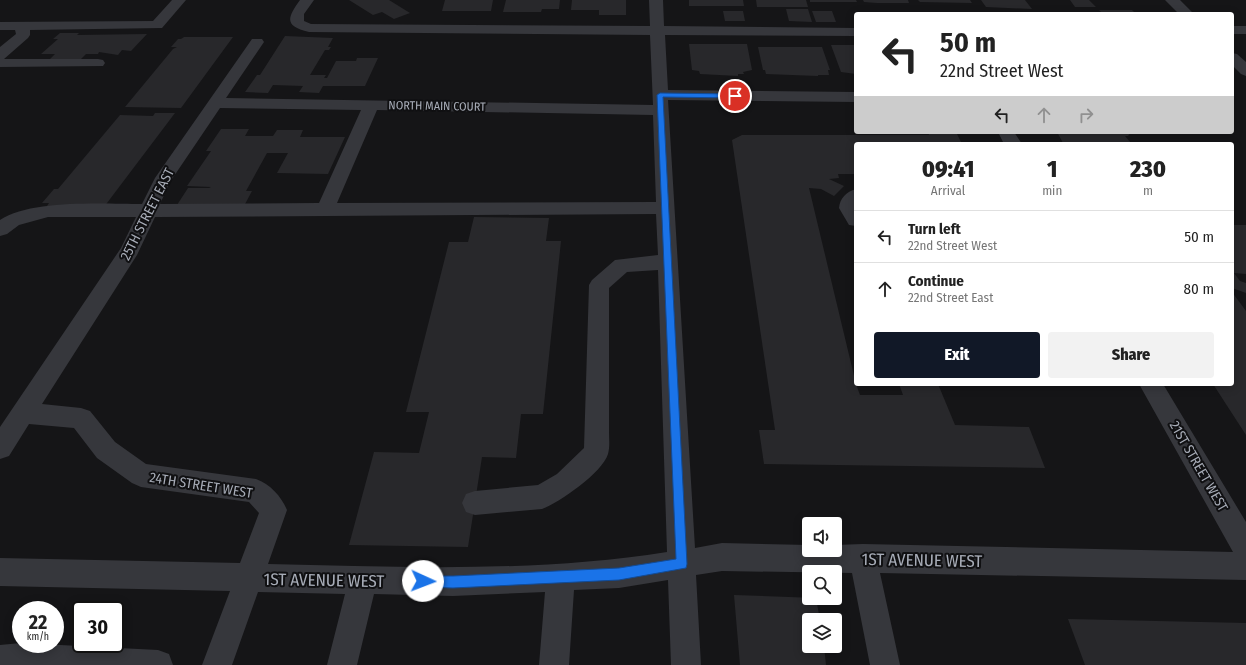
<!DOCTYPE html>
<style>
body{margin:0;font-family:"Fira Sans Condensed",sans-serif;background:#f2f2f2;color:#222;height:100vh;display:flex;flex-direction:column;font-size:15px;white-space:nowrap}
*{box-sizing:border-box;margin:0}
p{font-size:13px;color:#767676}
.icon{flex:none;width:22px;height:22px;fill:none;stroke:currentColor;stroke-width:2;stroke-linecap:round;stroke-linejoin:round}
.map{position:relative;flex:1;overflow:hidden}
.sheet{position:absolute;left:854px;top:142px;width:380px;height:244px;display:flex;flex-direction:column;background:#fff;border-radius:4px;box-shadow:0 2px 10px #0003}
.sheet>*{flex:none}
.top-card{position:absolute;left:854px;top:12px;width:380px;height:122px;border-radius:4px;box-shadow:0 2px 10px #0003;background:#fff;color:#222;overflow:hidden}
.buttons{position:absolute;left:802px;top:517px;display:grid;gap:8px}
.buttons a{display:grid;place-items:center;width:40px;height:40px;border-radius:4px;background:#fff;box-shadow:0 2px 10px #0003;font-size:20px}
.speed{position:absolute;left:12px;top:601px;display:flex;gap:8px;font-size:20px;font-weight:700;text-align:center}
.speed>*{display:grid;place-content:center;width:52px;height:52px;border-radius:50%;background:#fff;box-shadow:0 2px 10px #0003;line-height:1}
.speed small{font-size:10px;font-weight:400}
.speed .limit{border:2px solid #111;border-radius:6px;background:#fff;color:#111}
.pin{position:absolute;display:grid;place-items:center;width:34px;height:34px;color:#fff;margin:-17px;border:2px solid #fff;border-radius:50%;box-shadow:0 1px 4px #0007}
.me{position:absolute;width:44px;margin:-22px;rotate:92deg;stroke-linejoin:round;filter:drop-shadow(0 0 3px #0008)}
.turn{display:flex;align-items:center;gap:14px;height:84px;padding:0 20px;font-size:18px}
.turn .icon{width:52px;height:52px;stroke-width:2.5}
.turn b{display:block;font-size:28px;line-height:34px}
.lanes{display:flex;align-items:center;height:38px;padding:0 20px;background:#0003;justify-content:center;gap:20px;direction:ltr}
.lanes .off{opacity:.35}
.eta{display:flex;justify-content:space-evenly;align-items:center;height:68px;text-align:center}
.eta b{font-size:24px;font-weight:800;line-height:28px}
.button{display:flex;gap:8px;margin-top:auto;padding:8px 20px}
.button a{flex:1;height:46px;border-radius:4px;background:#111827;color:#fff;font-size:16px;font-weight:800;line-height:46px;text-align:center}
.button a+a{background:#f2f2f2;color:#222}
ul{padding:0;list-style:none}
li{display:flex;align-items:center;gap:12px;height:52px;padding:0 20px;border-top:1px solid #e0e0e0}
li div{flex:1}
li b{display:block;font-size:15px}
li em{font-style:normal}
.map>svg:first-child{display:block}
.building{fill:#28282b}
.lines{fill:none;stroke-linecap:round;stroke-linejoin:round}
.minor{fill:#36373c;fill-rule:evenodd}
.route{fill:#1a73e8;stroke:#114b97}
.labels{text-anchor:middle;stroke-width:4;stroke-linejoin:round;paint-order:stroke}
.far-street-label{font-size:12px;fill:#a7acb7;stroke:#101012}
.street-label{font-size:14px;fill:#a7acb7;stroke:#101012}
.near-street-label{font-size:17px;fill:#a7acb7;stroke:#101012}
</style>
<div class="map">
<svg width="1246" height="665" viewBox="0 0 1246 665">
<rect width="100%" height="100%" fill="#151517"/>
<path class="building" d="M349 0H389L410 13 394 19 382 12 373 15Z
M445 0H493L491 11H442Z
M506 0H560L559 9H542L541 12H503Z
M572 0H626V15H599V10H571Z
M689 0H743L744 6H689Z
M756 0H806L808 7H757Z
M810 0H856L857 2H810Z
M863 0H908L909 3H877L864 2Z
M918 0H970L972 3 920 2Z
M981 0H1025L1032 9 986 7Z
M1070 0H1089L1096 7H1075Z
M786 9H808L812 22 789 21Z
M1099 10H1132L1136 14H1103Z
M723 11H743L745 21H725Z
M812 11H832L836 22H816Z
M920 12 948 13 949 14H921Z
M60 33H79L77 35 147 34 131 51 122 50 118 55 99 52 98 54H86L81 59 49 60 55 54H41L58 39H53Z
M285 36 333 38 328 47H331L329 50H325L310 75H326L324 78H327L336 61H356L357 58H378L365 86H323L319 93 299 92 303 86 273 85 268 93 245 92 257 75H260Z
M184 37H233L181 108 125 107 173 49 177 47H171L178 39H181Z
M689 44H747L752 70 743 72 744 74H738V76L700 74 699 71 692 70Z
M831 45H856V74L841 72Z
M758 47H822L830 70H828L829 75H818V76L766 74 765 70H763Z
M155 113H175L104 207 47 206 49 203H42L54 189H58L120 115 153 116Z
M221 129H249L245 136H273L277 130H303L300 137H345L328 174 277 173 288 153H267L246 191H252L244 206 177 205 188 188H209L211 187 187 186 211 151H206Z
M928 132H956L962 144H856V174H838L839 178 829 179 844 186 834 196 821 189 809 188 856 384 860 395H903L899 384H938L955 425 1029 427 1045 468 764 464 759 430H775L732 140 742 135H929Z
M1057 132H1131L1128 136H1125L1131 143H1063Z
M474 217 549 218 546 241H561L543 414H521L516 458 482 457 468 547 349 545 374 452 419 453 429 412H406L449 242H468Z
M1232 225H1246V274L1234 273 1240 281 1246 283V293L1232 288Z
M1232 292 1246 311V435L1213 384H1232Z
M734 595 816 598 820 620H809V646H824L826 665H740Z
M1068 619 1246 623V665H1085Z"/>
<g class="lines">
<path class="minor" d="M172 0H186L162 28 30 30V35L28 38 4 59H98L103 60 105 63 103 66 0 67V47L16 34 15 30H0V22L153 21Z
M300 0H314L304 14V21L311 24 650 26 649 0H663L664 26 856 28V36L665 35 668 90 856 92V102L668 100 695 548 722 543 809 545V550H835V545L863 544 1233 552 1139 384H1163L1246 522V580L880 573 900 665H870L852 573 722 571 696 575 701 665H671L668 580 619 588 574 590 569 665H539L545 592 453 596 374 594 357 665H327L345 594 258 592 232 665H202L230 591 0 586V558L240 563 259 513 249 502 141 487 132 483 97 458 74 428 29 424 9 456 0 459V427L121 248 136 217H48L19 225 7 234 0 236V220C31 199 104 204 142 204L155 178 252 39H262L264 42 226 98 653 105 650 35 309 32C284 26 287 18 300 0ZM220 108 361 110 319 203 160 204 170 182ZM377 110 653 115 656 202 337 203ZM656 214 658 255 615 260 592 280 589 285 584 448 557 474 538 485 475 491 466 494 462 503 466 512 475 515 542 509C560 502 602 473 608 454 610 447 609 439 609 432V288L627 272 658 270 667 552C536 573 401 567 268 564L287 510C281 496 270 484 256 479L146 464 115 442 90 411 81 408 42 404 137 255 155 217Z
M1165 0H1180L1194 14H1179Z
M1232 26H1246V34H1232Z
M1232 53 1237 54 1246 62V76L1241 74 1232 65Z
M998 132H1014L1022 144H1004Z
M856 189V226L849 225 839 208C840 198 846 192 856 189Z
M21 643 158 650 169 654 173 665H0V645Z"/>
</g>
<path class="route" d="M660 93 735 94 739 96 735 98 663 97 687 564 686 568 619 580 453 588 423 587 419 586 418 581 419 577 423 576H453L619 568 676 559 657 95Z"/>
<g class="labels">
<g class="far-street-label">
<text transform="translate(437 106) rotate(1)" y="4">NORTH MAIN COURT</text>
</g>
<g class="street-label">
<text transform="translate(147 214) rotate(-63)" y="5">25TH STREET EAST</text>
<text transform="translate(1199 466) rotate(60)" y="5">21ST STREET WEST</text>
<text transform="translate(201 485) rotate(9)" y="5">24TH STREET WEST</text>
</g>
<g class="near-street-label">
<text transform="translate(922 560) rotate(1)" y="6">1ST AVENUE WEST</text>
<text transform="translate(324 580) rotate(1)" y="6">1ST AVENUE WEST</text>
</g>
</g>
</svg>
<div class="buttons">
<a><svg class="icon" aria-label="sound" viewBox="0 0 24 24"><path d="M4 9h4l5-4v14l-5-4H4zM17 9q2 3 0 6"/></svg></a>
<a><svg class="icon" aria-label="search" viewBox="0 0 24 24"><circle cx="10" cy="10" r="6"/><path d="M15 15l6 6"/></svg></a>
<a><svg class="icon" aria-label="layers" viewBox="0 0 24 24"><path d="M12 4l9 5-9 5-9-5zM3 14l9 5 9-5"/></svg></a>
</div>
<div class="speed"><div>22<small>km/h</small></div><div class="limit">30</div></div>
<div class="pin" style="left:735px;top:96px;background:#d93025"><svg class="icon" aria-label="arrive" viewBox="0 0 24 24"><path d="M6 21V4h12l-3 4 3 4H6"/></svg></div>
<svg class="me" style="left:423px;top:581px" viewBox="-20 -20 40 40"><circle r="19" fill="#fff"/><path d="M0-13L10 11 0 6-10 11z" fill="#1a73e8"/></svg>
<div class="top-card">
<div class="turn"><svg class="icon" aria-label="left" viewBox="0 0 24 24"><path d="M17 20v-9H6M10 6l-5 5 5 5"/></svg><div><b>50 m</b>22nd Street West</div></div>
<div class="lanes"><svg class="icon" aria-label="left" viewBox="0 0 24 24"><path d="M17 20v-9H6M10 6l-5 5 5 5"/></svg><svg class="icon off" aria-label="ahead" viewBox="0 0 24 24"><path d="M12 20V5M6 11l6-6 6 6"/></svg><svg class="icon off" aria-label="right" viewBox="0 0 24 24"><path d="M7 20v-9h11M14 6l5 5-5 5"/></svg></div>
</div>
<section class="sheet">
<div class="eta">
<div><b>09:41</b><p>Arrival</p></div>
<div><b>1</b><p>min</p></div>
<div><b>230</b><p>m</p></div>
</div>
<ul>
<li><svg class="icon" aria-label="left" viewBox="0 0 24 24"><path d="M17 20v-9H6M10 6l-5 5 5 5"/></svg><div><b>Turn left</b><p>22nd Street West</p></div><em>50 m</em></li>
<li><svg class="icon" aria-label="ahead" viewBox="0 0 24 24"><path d="M12 20V5M6 11l6-6 6 6"/></svg><div><b>Continue</b><p>22nd Street East</p></div><em>80 m</em></li>
</ul>
<div class="button"><a>Exit</a><a>Share</a></div>
</section>
</div>
